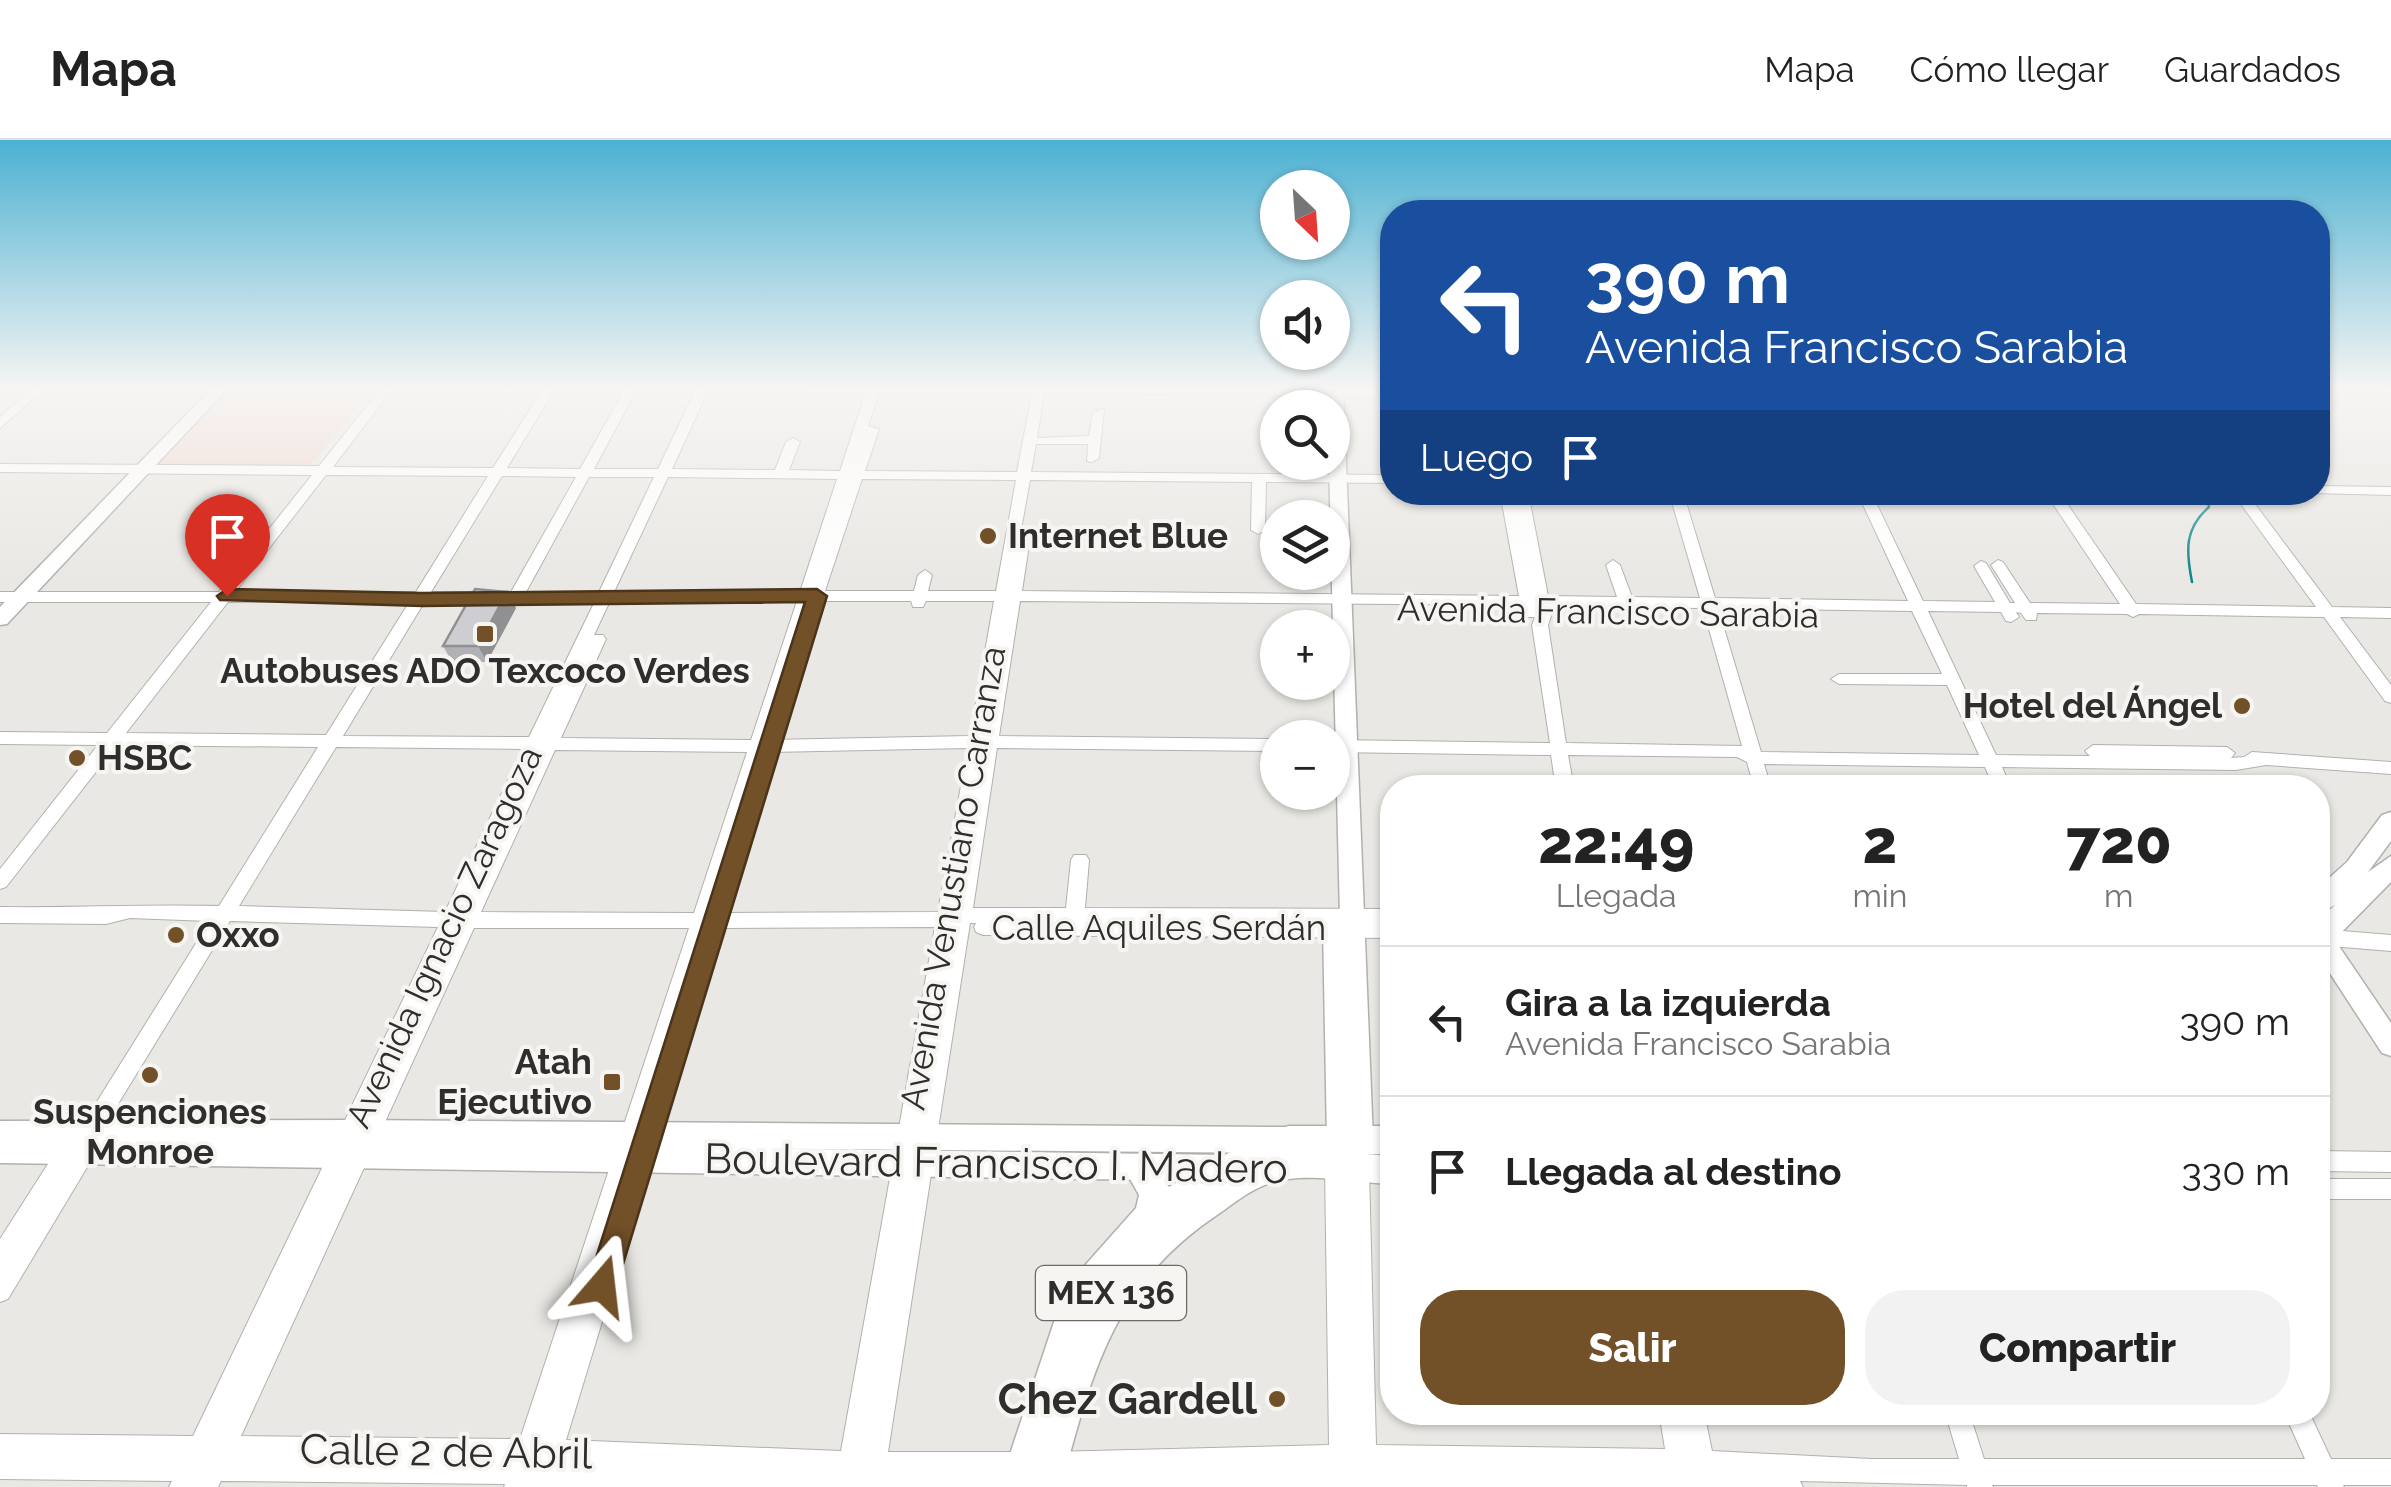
<!DOCTYPE html>
<html lang="es">
<meta charset="utf-8">
<style>
body{margin:0;font-family:Raleway,sans-serif;background:#f2f2f2;color:#222;height:100vh;display:flex;flex-direction:column;font-size:38px;white-space:nowrap}
*{box-sizing:border-box;margin:0}
p{font-size:32px;color:#767676}
.icon{flex:none;width:55px;height:55px;fill:none;stroke:currentColor;stroke-width:2;stroke-linecap:round;stroke-linejoin:round}
.map{position:relative;flex:1;overflow:hidden}
.drawer{position:absolute;left:1380px;top:635px;width:950px;height:650px;display:flex;flex-direction:column;background:#fff;border-radius:40px;box-shadow:0 2px 8px #0004}
.drawer>*{flex:none}
.banner{position:absolute;left:1380px;top:60px;width:950px;height:305px;border-radius:40px;box-shadow:0 2px 8px #0004;background:#1a4fa0;color:#fff;overflow:hidden}
.needle{width:65px;rotate:155deg}
.fabs{position:absolute;left:1260px;top:30px;display:grid;gap:20px}
.fabs a{display:grid;place-items:center;width:90px;height:90px;border-radius:50%;background:#fff;box-shadow:0 2px 8px #0004;font-size:50px}
.pin{position:absolute;display:grid;place-items:center;width:85px;height:85px;color:#fff;margin:-102px -42px;border-radius:50% 50% 50% 0;rotate:-45deg;box-shadow:0 0 10px #0007}
.pin .icon{rotate:45deg}
.me{position:absolute;width:110px;margin:-55px;rotate:17deg;stroke-linejoin:round;filter:drop-shadow(0 0 8px #0008)}
.turn{display:flex;align-items:center;gap:35px;height:210px;padding:0 40px;font-size:45px}
.turn .icon{width:130px;height:130px;stroke-width:2.5}
.turn b{display:block;font-size:70px;line-height:85px}
.then{display:flex;align-items:center;height:95px;padding:0 40px;background:#0003;gap:20px;font-size:38px}
.eta{display:flex;justify-content:space-evenly;align-items:center;height:170px;text-align:center}
.eta b{font-size:60px;font-weight:800;line-height:70px}
.primary-button{display:flex;gap:20px;margin-top:auto;padding:20px 40px}
.primary-button a{flex:1;height:115px;border-radius:40px;background:#725028;color:#fff;font-size:40px;font-weight:800;line-height:115px;text-align:center}
.primary-button a+a{background:#f2f2f2;color:#222}
ul{padding:0;list-style:none}
li{display:flex;align-items:center;gap:30px;height:150px;padding:0 40px;border-top:2px solid #e0e0e0}
li div{flex:1}
li b{display:block;font-size:38px}
li em{font-style:normal}
header{display:flex;align-items:center;gap:60px;box-sizing:border-box;height:140px;padding:0 50px;background:#fff;border-bottom:2px solid #e0e0e0}
header strong{font-size:48px}
nav{display:flex;gap:55px;margin-inline-start:auto;font-size:35px}
.map>svg:first-child{display:block}
.commercial{fill:#f1d8d0}
.lines{fill:none;stroke-linecap:round;stroke-linejoin:round}
.stream{stroke:#10868a;stroke-width:2.5}
.street-casing{stroke:#b2b0ad;stroke-width:2}
.secondary-casing{stroke:#b2b0ad;stroke-width:3}
.primary-casing{stroke:#b2b0ad;stroke-width:3}
.street{fill:#fff;fill-rule:evenodd}
.secondary{fill:#fff;fill-rule:evenodd}
.primary{fill:#fff;fill-rule:evenodd}
.wall{fill:#b1b0b4}
.shaded-wall{fill:#909092}
.building{fill:#cecdd1;stroke:#909092;stroke-width:2.5}
.route{fill:#725028;stroke:#4a341a;stroke-width:2.5}
.poi-dot{fill:#725028;stroke:#f7f5f2;stroke-width:4}
.labels{text-anchor:middle;stroke-width:8;stroke-linejoin:round;paint-order:stroke}
.shield{fill:#f7f5f2;stroke:#6b6a68;stroke-width:2.5}
.shield-label{font-size:32px;font-weight:bold;fill:#2f2e2d}
.poi-label{font-size:35px;font-weight:bold;fill:#2f2e2d;stroke:#f7f5f2;text-anchor:start}
.street-label{font-size:35px;fill:#2f2e2d;stroke:#f7f5f2}
.near-street-label{font-size:42px;fill:#2f2e2d;stroke:#f7f5f2}
.near-poi-label{font-size:42px;font-weight:bold;fill:#2f2e2d;stroke:#f7f5f2;text-anchor:end}
</style>
<header>
<strong>Mapa</strong>
<nav><a>Mapa</a><a>Cómo llegar</a><a>Guardados</a></nav>
</header>
<div class="map">
<svg width="2391" height="1347" viewBox="0 0 2391 1347">
<rect width="100%" height="100%" fill="#eae8e4"/>
<path class="commercial" d="M210 261 363 262 309 327 154 324Z"/>
<g class="lines">
<path class="stream" d="M2192 442C2186 411 2184 389 2209 367L2205 352"/>
<g class="street-casing">
<path id="street" d="M34 247H47L0 288V277Z
M382 247H394L333 327 493 328 544 247H556L507 328 580 329 626 247H638L594 329H658L697 247 1392 248V256L1044 253 1037 298 1089 296 1093 272 1104 269 1099 318 1092 322 1087 321 1088 304H1036L1031 332 1392 335V343L1266 342 1265 390 1258 394 1251 390 1252 342 1030 340 1019 401 1027 402 1029 405 1022 451 1519 456 1500 352H1514L1518 374 1514 352H1528L1548 456 1617 457 1606 425 1613 420 1620 425 1632 457 1700 458 1669 352H1683L1715 458 1908 461 1857 352H1871L1923 461 1995 462 1974 426 1981 421 1986 423 2010 463H2015L1991 425 1998 420 2003 422 2030 463 2120 464 2045 352H2059L2136 464 2316 467 2232 352H2246L2332 467 2391 468V478L2340 477 2391 545V563L2385 561 2324 477 2139 474 2133 477 2127 474 2037 473 2036 480H2026L2021 473 2016 472 2019 477 2011 482 2006 481 2001 472 1928 471 1996 615 2090 616 2085 611 2093 605 2227 607 2235 613 2231 618 2244 617 2252 612 2391 622V634L2266 625 2236 630 2002 627 2011 648H1994L1985 627 1764 624 1771 648H1754L1747 622 1737 617 1568 615 1574 648H1556L1551 615 1332 612V600L1550 603 1532 485 1535 477H1525L1521 465 1020 461 999 596 1278 599V611L997 608 973 768H1066L1071 720 1074 715H1086L1089 720 1085 768 1392 769V798L983 795 976 792 974 787 976 783H970L888 1312H1050L1329 1305 1325 1028 1328 1021 1336 1018 1344 1021 1347 1028 1348 1057 1347 1029 1350 1022 1358 1019 1366 1022 1369 1029 1376 1305 1665 1309 1659 1272H1704L1712 1311 1871 1319H1959L1945 1272H1969L1984 1319H2305L2284 1272H2309L2331 1319H2391V1345H2343L2344 1347H2318L2317 1345H1992L1993 1347H1967V1345L1800 1341 1803 1347H504L505 1344 221 1341 218 1347H169L172 1341 0 1339V1294L193 1296 438 787 230 781 107 982 90 998 95 1000 98 1007 95 1014 8 1159 0 1162V1099L71 988 93 968 210 781 130 778 106 784 0 783V767C74 768 146 764 219 766L318 607 117 605 6 747 0 749V729L98 605 0 604V592L107 593 211 462H0V452H219L312 335 0 332V324L319 326ZM708 251 866 252 840 331 789 330 800 302 793 298 786 302 775 330 672 329ZM879 252 1032 253 1017 332 865 331 879 289 868 286ZM326 335 488 336 416 452H235ZM502 336 576 337 511 452H431ZM589 337H654L599 452H526ZM668 337 837 339 800 452H614ZM862 339 1016 340 996 451H928L932 435 925 430 918 435 914 451H825ZM410 461 326 595 126 593 228 462ZM425 461H507L514 465 521 461H595L529 597 343 596ZM610 461H797L751 600 561 598 606 499 603 495H594ZM822 461H911L913 467H923L926 461H994L970 596 768 600 810 467 819 466ZM1550 466 1703 468 1742 606 1566 603 1548 485 1552 473ZM1718 468 1912 471 1942 534H1839L1831 539 1839 544 1947 545 1979 615 1761 612ZM336 607 523 609 445 772 239 766ZM968 608 938 772 727 773 774 617 770 612ZM555 610 747 612 694 773 481 772ZM935 787 841 1311 566 1300 722 788ZM474 788H689L520 1299 241 1296Z
M2318 346 2391 347V355L2313 353 2318 352Z
M2318 789 2391 795V811L2318 805Z
M2318 1011 2391 1012V1032L2318 1031Z
M2318 1039H2391V1059H2318Z"/>
</g>
<g class="secondary-casing">
<path id="secondary" d="M213 247H229L7 484 0 485V467Z
M1327 247H1343L1373 1000 1369 1009 1359 1013 1331 1009 1327 1000 1323 786 1326 779 1340 778 1329 322H1332V268H1327Z
M2318 788 2328 790 2391 883V916L2382 913 2318 815Z
M353 980 1286 987 1296 991 1300 1000 1296 1009 1286 1013 719 1008 1227 1015 1237 1019 1241 1028 1237 1037 1227 1041 0 1023V981Z"/>
</g>
<g class="primary-casing">
<path id="primary" d="M2391 672V701L2368 732 2391 716V742L2328 806 2318 809V781L2335 765 2318 774V748L2347 722 2382 675Z
M1288 986H1392V1014H1366L1392 1016V1044C1354 1043 1307 1031 1270 1043 1251 1049 1233 1064 1217 1075 1113 1145 1092 1232 1061 1347H999L1061 1161 1080 1131 1136 1068 1139 1055 1125 1030 1129 1020 1140 1016 1151 1020 1169 1047 1218 1018Z"/>
</g>
<use href="#street" class="street"/>
<use href="#secondary" class="secondary"/>
<use href="#primary" class="primary"/>
</g>
<path class="wall" d="M507 452 516 468 487 522H452L443 506Z"/>
<path class="shaded-wall" d="M507 452 516 468 487 522 478 506Z"/>
<path class="building" d="M475 449 507 452 478 506H443Z"/>
<linearGradient id="sky" x2="0" y2="1"><stop stop-color="#4cb1d2"/><stop offset="0.57" stop-color="#f6f5f3"/><stop offset="1" stop-color="#f6f5f3" stop-opacity="0"/></linearGradient>
<rect width="2391" height="435" fill="url(#sky)"/>
<path class="route" d="M227 449 422 453 817 449 827 456 613 1157 602 1161 592 1157 587 1146 805 462 422 466 220 460 217 456Z"/>
<g class="poi-dot">
<circle cx="988" cy="396" r="10"/>
<rect x="475" y="484" width="20" height="20" rx="5"/>
<circle cx="2242" cy="566" r="10"/>
<circle cx="77" cy="618" r="10"/>
<circle cx="176" cy="795" r="10"/>
<circle cx="150" cy="935" r="10"/>
<rect x="602" y="932" width="20" height="20" rx="5"/>
<circle cx="1277" cy="1259" r="10"/>
</g>
<g class="labels">
<rect class="shield" x="1036" y="1126" width="150" height="54" rx="8"/>
<g class="shield-label">
<text x="1111" y="1164">MEX 136</text>
</g>
<g class="poi-label">
<text x="1008" y="408">Internet Blue</text>
<text x="485" y="543" text-anchor="middle">Autobuses ADO Texcoco Verdes</text>
<text x="2222" y="578" text-anchor="end">Hotel del Ángel</text>
<text x="97" y="630">HSBC</text>
<text x="196" y="807">Oxxo</text>
<text x="592" y="934" text-anchor="end">Atah<tspan x="592" dy="40">Ejecutivo</tspan></text>
<text x="150" y="984" text-anchor="middle">Suspenciones<tspan x="150" dy="40">Monroe</tspan></text>
</g>
<g class="street-label">
<text transform="translate(1608 472) rotate(1)" y="12">Avenida Francisco Sarabia</text>
<text transform="translate(953 738) rotate(-80)" y="12">Avenida Venustiano Carranza</text>
<text x="1159" y="800">Calle Aquiles Serdán</text>
<text transform="translate(444 797) rotate(-65)" y="12">Avenida Ignacio Zaragoza</text>
</g>
<g class="near-street-label">
<text transform="translate(996 1023) rotate(1)" y="15">Boulevard Francisco I. Madero</text>
<text transform="translate(446 1311) rotate(1)" y="15">Calle 2 de Abril</text>
</g>
<g class="near-poi-label">
<text x="1257" y="1274">Chez Gardell</text>
</g>
</g>
</svg>
<div class="fabs">
<a><svg class="needle" viewBox="-14 -14 28 28"><path d="M0-13l5 13h-10z" fill="#e53935"/><path d="M0 13l5-13h-10z" fill="#767676"/></svg></a>
<a><svg class="icon" aria-label="sound" viewBox="0 0 24 24"><path d="M4 9h4l5-4v14l-5-4H4zM17 9q2 3 0 6"/></svg></a>
<a><svg class="icon" aria-label="search" viewBox="0 0 24 24"><circle cx="10" cy="10" r="6"/><path d="M15 15l6 6"/></svg></a>
<a><svg class="icon" aria-label="layers" viewBox="0 0 24 24"><path d="M12 4l9 5-9 5-9-5zM3 14l9 5 9-5"/></svg></a>
<a>+</a>
<a>−</a>
</div>
<div class="pin" style="left:227px;top:456px;background:#d93025"><svg class="icon" aria-label="arrive" viewBox="0 0 24 24"><path d="M6 21V4h12l-3 4 3 4H6"/></svg></div>
<svg class="me" style="left:602px;top:1146px" viewBox="-20 -20 40 40"><path d="M0-17L14 15 0 8-14 15z" fill="#725028" stroke="#fff" stroke-width="4"/></svg>
<div class="banner">
<div class="turn"><svg class="icon" aria-label="left" viewBox="0 0 24 24"><path d="M17 20v-9H6M10 6l-5 5 5 5"/></svg><div><b>390 m</b>Avenida Francisco Sarabia</div></div>
<div class="then">Luego<svg class="icon" aria-label="arrive" viewBox="0 0 24 24"><path d="M6 21V4h12l-3 4 3 4H6"/></svg></div>
</div>
<section class="drawer">
<div class="eta">
<div><b>22:49</b><p>Llegada</p></div>
<div><b>2</b><p>min</p></div>
<div><b>720</b><p>m</p></div>
</div>
<ul>
<li><svg class="icon" aria-label="left" viewBox="0 0 24 24"><path d="M17 20v-9H6M10 6l-5 5 5 5"/></svg><div><b>Gira a la izquierda</b><p>Avenida Francisco Sarabia</p></div><em>390 m</em></li>
<li><svg class="icon" aria-label="arrive" viewBox="0 0 24 24"><path d="M6 21V4h12l-3 4 3 4H6"/></svg><div><b>Llegada al destino</b></div><em>330 m</em></li>
</ul>
<div class="primary-button"><a>Salir</a><a>Compartir</a></div>
</section>
</div>
